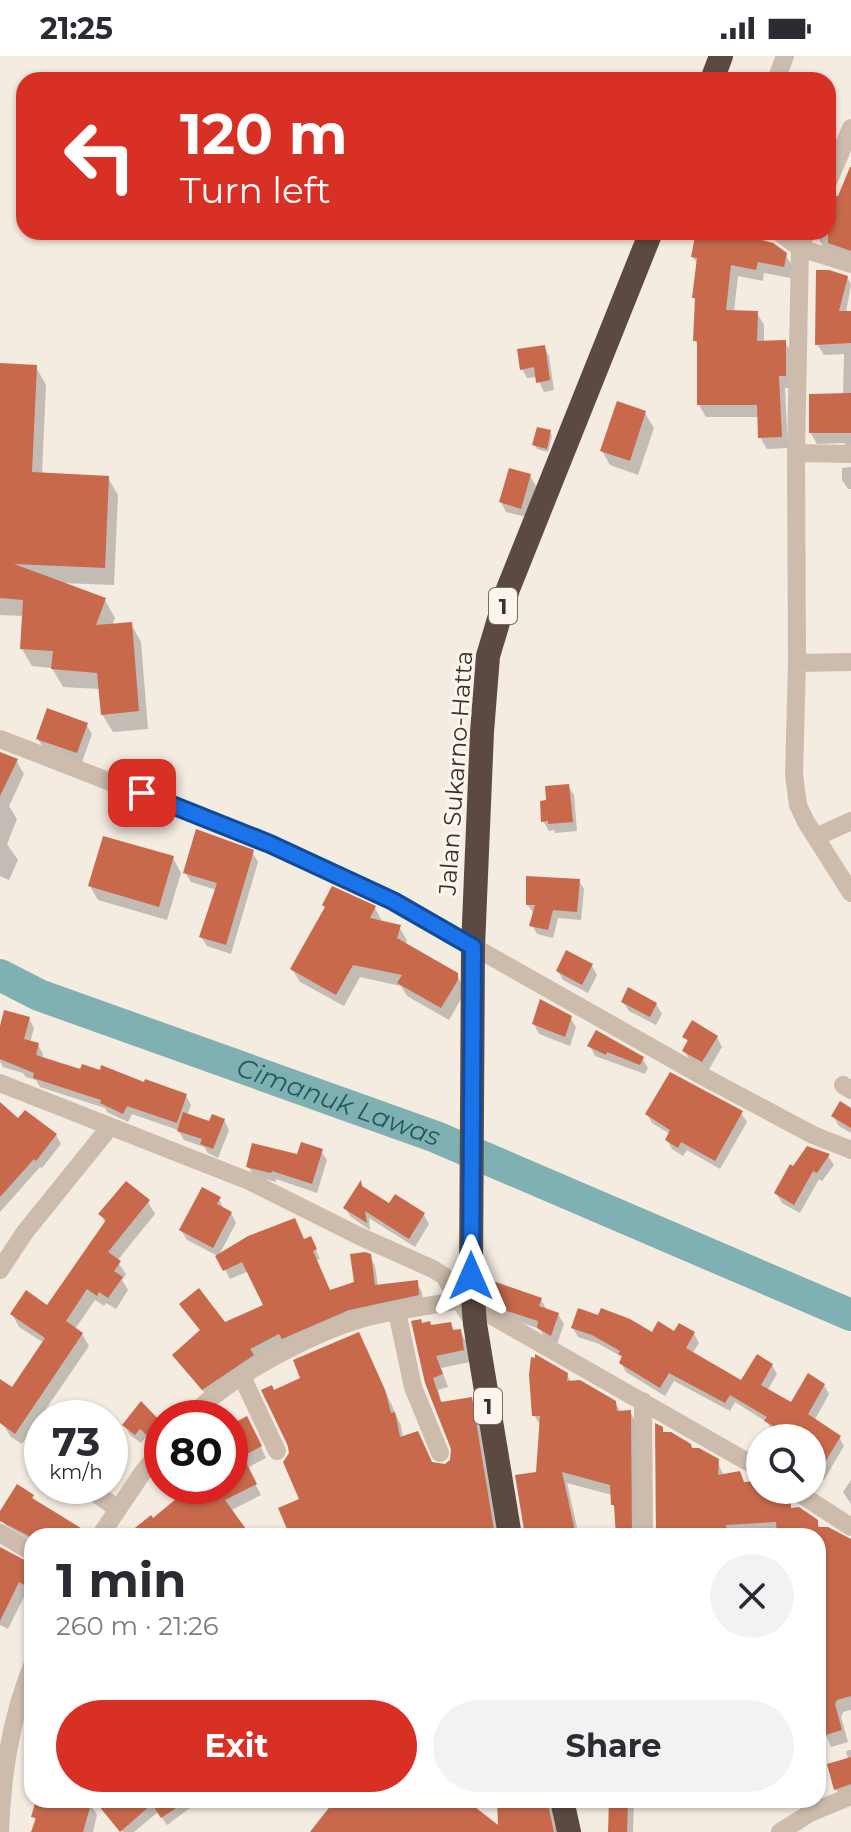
<!DOCTYPE html>
<meta charset="utf-8">
<style>
body{margin:0;font-family:Montserrat,sans-serif;background:#f2f2f3;color:#2b2b33;height:100vh;display:flex;flex-direction:column;font-size:30px;white-space:nowrap}
*{box-sizing:border-box;margin:0}
p{font-size:26px;color:#7c7c81}
.icon{flex:none;width:44px;height:44px;fill:none;stroke:currentColor;stroke-width:2;stroke-linecap:round;stroke-linejoin:round}
.map{position:relative;flex:1;overflow:hidden}
.side{position:absolute;left:24px;top:1472px;width:802px;height:280px;display:flex;flex-direction:column;background:#fff;border-radius:24px;box-shadow:0 2px 6px #0004}
.side>*{flex:none}
.top-card{position:absolute;left:16px;top:16px;width:820px;height:168px;border-radius:24px;box-shadow:0 2px 6px #0004;background:#d93025;color:#fff;overflow:hidden}
.fabs{position:absolute;left:746px;top:1368px;display:grid;gap:16px}
.fabs a{display:grid;place-items:center;width:80px;height:80px;border-radius:50%;background:#fff;box-shadow:0 2px 6px #0004;font-size:40px}
.speed{position:absolute;left:24px;top:1344px;display:flex;gap:16px;font-size:40px;font-weight:700;text-align:center}
.speed>*{display:grid;place-content:center;width:104px;height:104px;border-radius:50%;background:#fff;box-shadow:0 2px 6px #0004;line-height:1}
.speed small{font-size:20px;font-weight:400}
.speed .limit{border:12px solid #d22;background:#fff;color:#111}
.pin{position:absolute;display:grid;place-items:center;width:68px;height:68px;color:#fff;margin:-34px;border-radius:16px;box-shadow:0 4px 12px #0006}
.me{position:absolute;width:88px;margin:-44px;rotate:0deg;stroke-linejoin:round;filter:drop-shadow(0 0 6px #0008)}
.turn{display:flex;align-items:center;gap:28px;height:168px;padding:0 32px;font-size:36px}
.turn .icon{width:104px;height:104px;stroke-width:2.5}
.turn b{display:block;font-size:56px;line-height:68px}
.round{display:grid;place-items:center;flex:none;width:84px;height:84px;border-radius:42px;background:#f2f2f3}
.head{display:flex;align-items:center;justify-content:space-between;height:136px;padding:0 32px}
h1{font-size:48px;font-weight:700;line-height:60px}
.action{display:flex;gap:16px;margin-top:auto;padding:16px 32px}
.action a{flex:1;height:92px;border-radius:48px;background:#d93025;color:#fff;font-size:32px;font-weight:700;line-height:92px;text-align:center}
.action a+a{background:#f2f2f3;color:#2b2b33}
.status{display:flex;justify-content:space-between;align-items:center;height:56px;padding:0 40px;background:#fff;direction:ltr}
.status svg{height:22px;fill:currentColor}
.map>svg:first-child{display:block}
.shadow{fill:#0003}
.lines{fill:none;stroke-linecap:round;stroke-linejoin:round}
.river{stroke:#7fb0b2;stroke-width:32}
.building{fill:#c8694b}
.street{stroke:#cdbbac;stroke-width:18}
.highway{stroke:#5c4a42;stroke-width:24}
.route-casing{stroke:#114b97;stroke-width:20}
.route{stroke:#1a73e8;stroke-width:14}
.labels{text-anchor:middle;stroke-width:6;stroke-linejoin:round;paint-order:stroke}
.shield{fill:#fbf5ee;stroke:#756b66;stroke-width:2}
.shield-label{font-size:22px;font-weight:bold;fill:#3b302b}
.street-label{font-size:24px;fill:#3b302b;stroke:#fbf5ee}
.water-label{font-size:26px;font-style:italic;fill:#1f5a5e;stroke:#fbf5ee}
</style>
<div class="status"><b>21:25</b><svg viewBox="0 0 49 12"><path d="M0 12V9h3v3zM5 12V6h3v6zM10 12V3h3v9zM15 12V0h3v12zM26 1h20v11H26zM47 4h2v5h-2z"/></svg></div>
<div class="map">
<svg width="851" height="1776" viewBox="0 0 851 1776">
<rect width="100%" height="100%" fill="#f4ebe1"/>
<path class="shadow" d="M851 114V201L824 192 818 182 819 176H828V139L840 143Z
M698 176H756L754 184 785 198 793 211 791 222 764 217 763 225 738 220 734 256 757 257 764 269V287L785 286 792 298V332H785L788 392 767 393 760 381 759 361H706L699 349V292L695 284 697 246 694 242 698 209 693 201Z
M847 221 851 228 846 257H851V396L844 387 817 388 811 377 843 339 844 298 824 299 817 288Z
M544 291 549 300 554 334 544 336 537 321 527 322 522 313Z
M0 309 36 311 46 329 42 418 108 422 118 439 114 529 61 527 105 544 115 562 112 570 131 568 141 586 148 673 113 676 102 658 100 633 63 631 52 612 32 610 22 593 24 560 0 559Z
M645 357 654 372 638 419 610 409 602 395Z
M550 376 552 380 548 396 537 393 535 389Z
M851 411V433H848L842 424V412Z
M530 420 536 430 526 461 506 456 501 446Z
M86 668 92 678 82 706 44 693 38 683Z
M0 698 16 704 24 718 9 750 17 763 7 788 18 804 9 824 0 820Z
M568 730 574 739 577 775 555 777 554 774 549 775 543 765Z
M252 796 258 806 231 898 207 890 201 881 217 834 191 826 185 816Z
M173 802 181 817 167 864 98 844 90 830Z
M579 825 584 833 581 864 558 862 553 882 537 878 532 869 533 857 528 849Z
M375 852 382 865 399 871 407 884 406 889 456 918 464 932V938L449 964 407 940 401 930 360 921 344 950 300 926 292 913Z
M592 910 597 919 588 937 563 924 558 915Z
M623 946 656 948 662 958 656 969 629 955Z
M570 961 576 971 570 990 539 978 534 968Z
M29 963 34 972 30 987 38 989 43 998 42 1003 186 1040 191 1049 187 1060 210 1067 224 1064 229 1074 218 1102 208 1097 204 1091 184 1084 178 1074 132 1058 128 1066 107 1056 105 1052 40 1031 36 1024 26 1021 23 1017 3 1011 0 1005V977Z
M685 981H717L722 991 708 1015 690 1004 684 995 689 988Z
M590 990 642 1002 648 1012 645 1018 595 1000Z
M0 1048 18 1065 56 1079 61 1088 42 1112 40 1111 0 1156Z
M851 1054V1077L839 1070 833 1060Z
M741 1057 747 1066 720 1113 687 1094 683 1100 672 1093 667 1084 670 1078 652 1067 647 1058Z
M321 1095 327 1104 317 1137 276 1123V1126L254 1120 248 1111Z
M828 1100 834 1109 822 1125 819 1123 800 1157 782 1147 776 1137Z
M361 1128 364 1134 390 1150 424 1159 429 1168 415 1191 369 1162 370 1174 351 1161 345 1152Z
M219 1142 224 1154 231 1157 236 1167 219 1199 295 1164 304 1185 315 1192 320 1203 317 1204 330 1236 356 1227 370 1200 375 1210 378 1230 416 1226 422 1236 423 1248 355 1263 209 1342 174 1299 201 1276 181 1248 224 1269 266 1250 249 1215 230 1223 218 1200 187 1184 181 1174Z
M148 1146 155 1158 117 1205 126 1218 122 1224 128 1234 116 1253 106 1247 104 1250 95 1244 75 1273 82 1278 89 1290 22 1388 11 1381 0 1363V1326L12 1334 44 1287 19 1271 12 1258 48 1251 106 1168 101 1158Z
M490 1243 541 1244 547 1254 558 1258 564 1268 557 1288 545 1282 540 1273 514 1264 496 1253Z
M450 1268 455 1276 460 1275 467 1287 470 1306 441 1312 448 1331 438 1334 442 1348 471 1343 478 1356 498 1480H293L301 1444 274 1336 366 1291 401 1370 403 1382 433 1408 444 1410 452 1405 453 1393 426 1327 422 1269 431 1271Z
M573 1272 652 1279 694 1278 699 1287 692 1298 742 1327 772 1309 777 1318 767 1335 792 1349 824 1329 829 1338 814 1365 839 1381 844 1390 824 1424 812 1417V1382H783L772 1374 767 1366 735 1346 730 1355 674 1325 665 1340 626 1316 621 1307 624 1302 599 1288 578 1281Z
M567 1319 571 1326 615 1346 621 1357 630 1356 637 1368 638 1480H600L617 1477V1455L613 1448 612 1439 567 1427 579 1480H526L538 1418 542 1372 534 1359Z
M221 1356 225 1362H213Z
M124 1369H162V1387L158 1392 146 1381 141 1387 130 1379Z
M657 1370 665 1378 717 1405 724 1420 745 1428 760 1427V1434H794L788 1447 793 1454 816 1465 821 1473 851 1485V1654L843 1656 841 1661 848 1686 831 1691 818 1661V1480H658Z
M230 1372 253 1373 266 1402 247 1412 261 1439 230 1455 249 1480H137L177 1445 171 1434 176 1430H230Z
M110 1389 117 1393 123 1403 110 1424Z
M851 1424V1448L843 1436Z
M32 1440 36 1447 88 1480H32V1485L5 1469 0 1459Z
M0 1493 32 1509V1540L26 1537 8 1573 0 1569Z
M851 1694V1735L840 1740 836 1733 848 1703 846 1695Z
M38 1744H80L90 1747 97 1759 93 1776H33L37 1766 33 1760Z
M101 1744H201L167 1769 158 1756 134 1776H123L106 1756Z
M337 1744H463L502 1774 500 1744H559L554 1752 553 1760 557 1776H313Z
M607 1744H642L634 1745 633 1776H610L611 1745Z"/>
<g class="lines">
<path class="river" id="s1" d="M0 919 39 939 436 1081 851 1259"/>
</g>
<path class="building" d="M850 111H851V195L828 187V138L838 140Z
M696 176H723L762 184 773 187 787 197 784 211 758 206 756 214 731 209 726 254 758 255 757 285 786 284V320H779L782 381 758 382 757 349H697V285H693L695 242H692L697 202 691 201Z
M816 214H829L848 220 839 255H851V287L815 289Z
M545 289 550 324 536 327 534 311 520 314 517 293Z
M0 307 37 309 32 416 109 420 105 512 14 508 106 542 96 569 132 566 139 655 101 659 97 617 51 613 53 595 20 593 23 544 0 542Z
M851 337V377H809V338Z
M617 345 646 355 630 405 600 395Z
M537 371 551 374 547 393 532 389Z
M509 412 531 418 521 453 499 446Z
M47 652 88 667 77 697 36 683Z
M0 696 18 703 0 740Z
M569 728 573 766 548 768V765L541 766 540 745 546 744 545 730Z
M196 773 254 794 226 889 199 881 217 827 183 817Z
M103 780 174 800 159 851 88 830Z
M526 820 580 823 577 856 553 854 548 874 529 870 535 849H526Z
M332 830 376 850 370 862 401 869 397 882 458 917V924L441 952 397 927 402 919 353 909 336 939 290 913 325 851 322 849Z
M566 894 593 908 582 929 556 915Z
M628 931 657 947 650 961 621 946Z
M540 943 572 960 565 981 532 968Z
M4 954 30 961 24 983 39 987 36 999 80 1013 82 1008 100 1014 101 1009 144 1026 145 1023 187 1038 177 1067 127 1050 123 1058 100 1047 101 1044 33 1022 34 1017 0 1003V970Z
M692 964 718 980 702 1006 682 995 688 984 682 981Z
M596 974 644 1001 640 1009 607 996 606 999 587 990Z
M670 1016 743 1055 715 1105 681 1086 678 1092 665 1084 670 1074 645 1058Z
M840 1045 851 1052V1072L831 1060Z
M0 1046 18 1062 25 1054 57 1078 36 1105 34 1103 0 1141Z
M183 1056 209 1065 212 1058 225 1063 213 1093 200 1088 202 1083 177 1075Z
M301 1086 323 1093 312 1128 272 1115 271 1117 246 1111 252 1087 297 1098Z
M807 1090 830 1098 817 1117 813 1115 794 1149 774 1137 790 1108 793 1110Z
M361 1124 362 1130 389 1147 395 1138 425 1157 409 1183 365 1155 367 1167 343 1152Z
M126 1125 150 1144 108 1196 121 1205 114 1215 123 1221 108 1242 99 1236 97 1240 87 1233 66 1265 83 1277 15 1378 0 1367V1323L12 1331 45 1282 10 1258 26 1234 47 1249 106 1164 98 1158Z
M202 1131 221 1141 217 1148 232 1156 213 1192 179 1174Z
M295 1162 304 1183 311 1180 317 1193 313 1195 330 1234 354 1226 350 1198 365 1196 371 1198 375 1229 418 1224 419 1239 349 1254 282 1283 279 1278 250 1293 254 1299 202 1334 172 1299 200 1274 179 1248 199 1232 225 1266 263 1249 242 1206 223 1215 215 1200 248 1180Z
M493 1225 542 1242 539 1250 559 1257 551 1280 537 1272 538 1265 507 1255 488 1244Z
M578 1252 598 1259 601 1252 630 1263 652 1276 658 1265 674 1275 679 1267 695 1276 686 1292 741 1324 757 1298 773 1308 761 1329 791 1346 808 1317 825 1328 808 1358 841 1380 812 1427V1382H779L783 1375 764 1365 767 1361 730 1339 725 1347 669 1317 660 1332 619 1307 622 1300 618 1298 620 1295 592 1279 571 1272Z
M421 1263 422 1267 430 1265 431 1269 451 1266 453 1274 461 1273 464 1294 436 1300 443 1318 433 1322 441 1346 472 1341 495 1480H290L278 1452 299 1443 283 1406 289 1397 288 1390 261 1334 272 1329 274 1334 300 1322 293 1304 359 1276 385 1334 391 1357 395 1356 400 1381 418 1375 432 1406 445 1408 450 1404 451 1393 425 1327 411 1265Z
M535 1298 568 1317 567 1325 580 1324 616 1345 617 1355 631 1354 632 1480H616L614 1449H611L610 1429 562 1416 576 1480H525L515 1419 536 1416 540 1360H532L529 1319 531 1301 535 1302Z
M141 1345 162 1367V1371L152 1384 140 1373 135 1379 122 1369Z
M247 1360 262 1390 243 1400 257 1428 225 1444 251 1480H125L151 1459 153 1462 176 1443 165 1430H230V1369Z
M655 1367 663 1371V1376H671L691 1388 692 1392H699L719 1403 718 1419 740 1415 744 1426 760 1425V1434H782L784 1440 791 1446V1452L799 1451 818 1464V1471H828L851 1483V1640L837 1644 835 1648 842 1674 822 1680 818 1666V1480H777L776 1466 726 1469 728 1480H680V1477H656Z
M17 1428 34 1439 32 1442 89 1477 88 1480H29L0 1465V1455Z
M0 1491 32 1508V1534L19 1526 0 1565Z
M851 1701V1728L834 1734 827 1708Z
M36 1744H92L83 1776H31L36 1762 31 1761Z
M94 1744H188L161 1762 152 1748 120 1776Z
M335 1744H466L498 1769 497 1744H547L554 1776H310Z
M609 1744H628L627 1776H608Z"/>
<g class="lines">
<path class="street" d="M776 24 785 0
M828 126 851 72
M779 176 800 192 851 208
M806 176 800 192 796 397 851 398
M796 397 797 607 794 719 798 749 806 766 851 837
M797 607 851 606
M0 683 270 788 393 845 695 1016 813 1079 851 1094
M816 781 851 765
M0 1027 249 1125 359 1180 433 1213 444 1220 473 1265
M843 1029 851 1034
M0 1214 25 1176 109 1072
M473 1249 760 1413
M397 1256 413 1331 440 1397
M242 1321 277 1395
M643 1345 644 1480
M190 1362C228 1320 320 1272 376 1259 404 1253 433 1249 461 1244
M85 1430 118 1453
M794 1434 851 1471
M0 1477 32 1496
M100 1480 143 1416 162 1393
M0 1776C2 1719 10 1664 32 1610
M780 1776 810 1757 851 1740"/>
<path class="highway" d="M712 24 721 0
M510 1480 475 1268 471 1220 473 891 482 676 488 600 508 533 651 176
M562 1744 569 1776"/>
</g>
<g class="lines">
<g class="route-casing">
<path id="route" d="M142 737 270 788 393 845 473 891 471 1220"/>
</g>
<use href="#route" class="route"/>
</g>
<g class="labels">
<g class="shield">
<rect x="489" y="532" width="28" height="36" rx="6"/>
<rect x="474" y="1332" width="28" height="36" rx="6"/>
</g>
<g class="shield-label">
<text x="503" y="558">1</text>
<text x="488" y="1358">1</text>
</g>
<g class="street-label">
<text transform="translate(456 717) rotate(-86)" y="8">Jalan Sukarno-Hatta</text>
</g>
<g class="water-label">
<text dy="9" stroke="none"><textPath href="#s1" startOffset="362">Cimanuk Lawas</textPath></text>
</g>
</g>
</svg>
<div class="fabs">
<a><svg class="icon" aria-label="search" viewBox="0 0 24 24"><circle cx="10" cy="10" r="6"/><path d="M15 15l6 6"/></svg></a>
</div>
<div class="speed"><div>73<small>km/h</small></div><div class="limit">80</div></div>
<div class="pin" style="left:142px;top:737px;background:#d93025"><svg class="icon" aria-label="arrive" viewBox="0 0 24 24"><path d="M6 21V4h12l-3 4 3 4H6"/></svg></div>
<svg class="me" style="left:471px;top:1220px" viewBox="-20 -20 40 40"><path d="M0-17L14 15 0 8-14 15z" fill="#1a73e8" stroke="#fff" stroke-width="4"/></svg>
<div class="top-card">
<div class="turn"><svg class="icon" aria-label="left" viewBox="0 0 24 24"><path d="M17 20v-9H6M10 6l-5 5 5 5"/></svg><div><b>120 m</b>Turn left</div></div>
</div>
<section class="side">
<div class="head"><div><h1>1 min</h1><p>260 m · 21:26</p></div><a class="round"><svg class="icon" aria-label="close" viewBox="0 0 24 24"><path d="M6 6l12 12M18 6L6 18"/></svg></a></div>
<div class="action"><a>Exit</a><a>Share</a></div>
</section>
</div>
